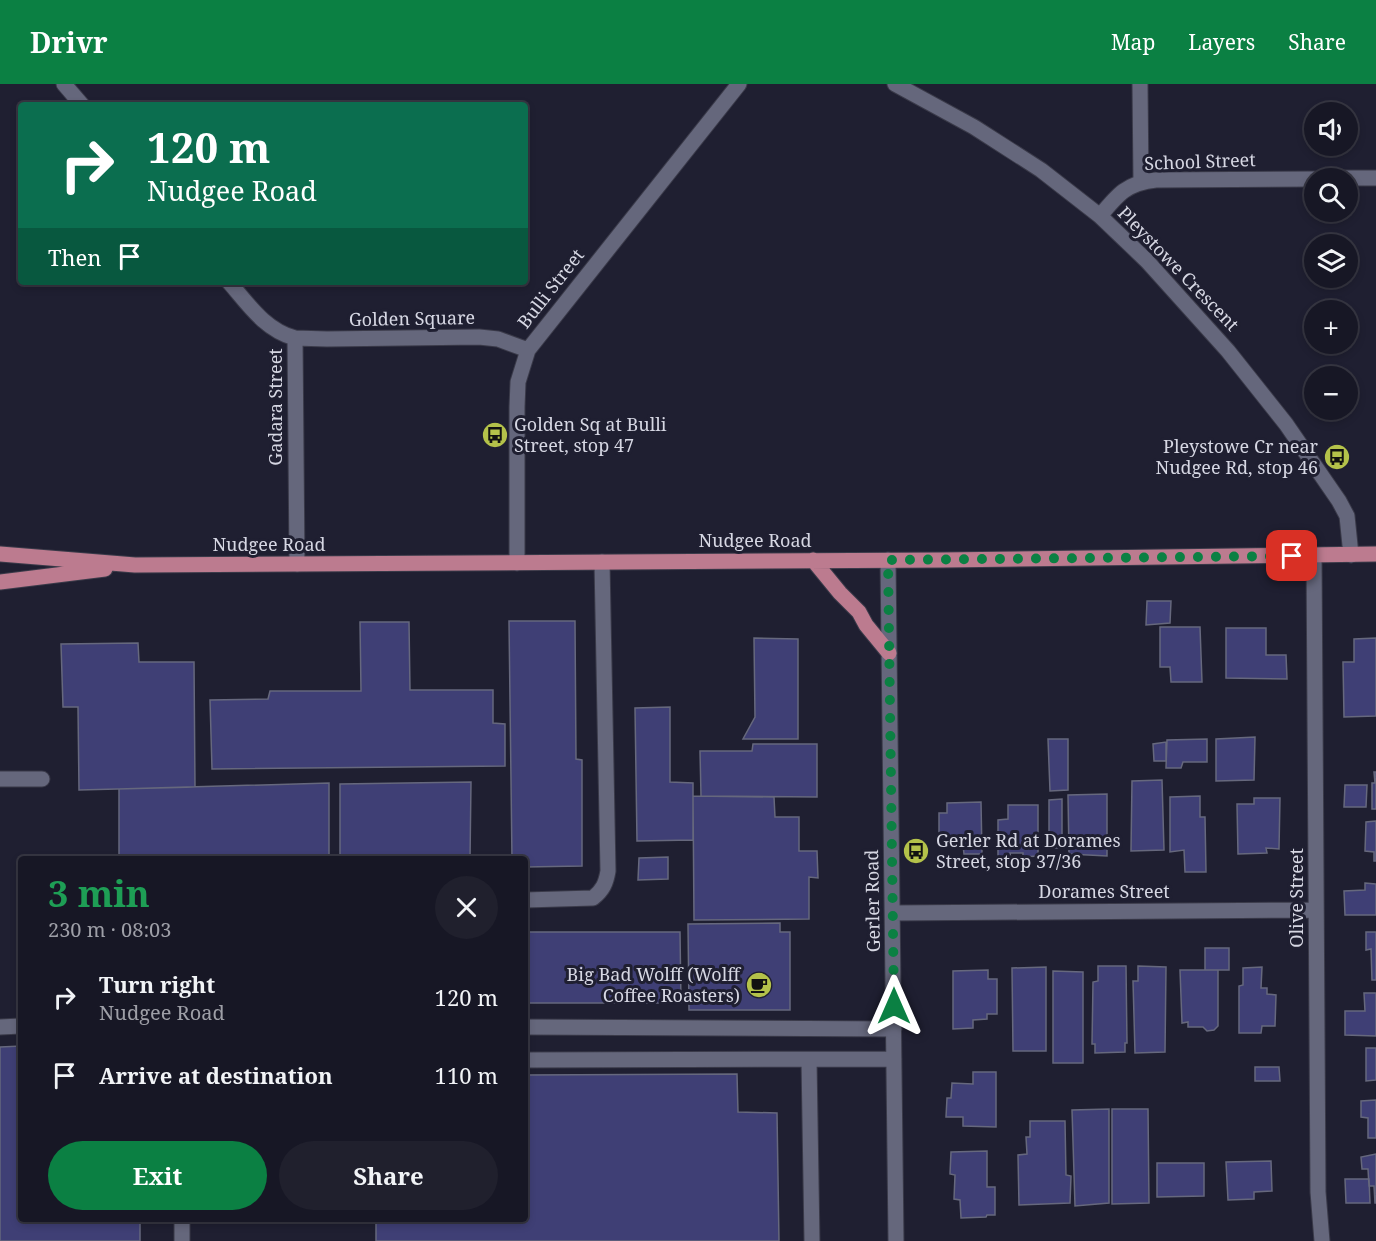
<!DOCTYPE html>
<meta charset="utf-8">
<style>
body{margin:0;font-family:"Noto Serif",serif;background:#20202d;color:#f1f3f6;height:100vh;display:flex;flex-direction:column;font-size:22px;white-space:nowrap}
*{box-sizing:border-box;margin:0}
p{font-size:20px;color:#9e9fa7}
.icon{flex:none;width:33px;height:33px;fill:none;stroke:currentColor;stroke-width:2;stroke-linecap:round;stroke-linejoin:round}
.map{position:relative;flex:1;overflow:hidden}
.panel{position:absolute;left:18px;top:772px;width:510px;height:366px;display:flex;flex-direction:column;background:#171725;border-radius:6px;box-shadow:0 3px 9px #0003,0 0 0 2px #363642}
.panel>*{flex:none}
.guide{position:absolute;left:18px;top:18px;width:510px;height:183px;border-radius:6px;box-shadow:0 3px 9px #0003,0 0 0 2px #363642;background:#0b6e4f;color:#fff;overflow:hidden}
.buttons{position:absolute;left:1304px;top:18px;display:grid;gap:12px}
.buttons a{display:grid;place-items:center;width:54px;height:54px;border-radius:50%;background:#171725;box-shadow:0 3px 9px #0003,0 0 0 2px #363642;font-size:30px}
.pin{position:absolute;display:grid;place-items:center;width:51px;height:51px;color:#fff;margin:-26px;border-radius:12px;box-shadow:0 3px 9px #0006}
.me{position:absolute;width:66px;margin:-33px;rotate:0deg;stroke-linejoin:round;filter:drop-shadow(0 0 4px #0008)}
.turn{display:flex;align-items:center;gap:21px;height:126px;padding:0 30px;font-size:27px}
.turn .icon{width:78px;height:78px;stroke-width:2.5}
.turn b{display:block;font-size:42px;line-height:51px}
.then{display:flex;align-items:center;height:57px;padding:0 30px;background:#0003;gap:12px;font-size:22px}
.round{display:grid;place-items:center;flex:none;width:63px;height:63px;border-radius:32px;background:#20202d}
.head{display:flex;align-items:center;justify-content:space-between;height:102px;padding:0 30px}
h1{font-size:36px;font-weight:700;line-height:45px;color:#1e9e55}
.primary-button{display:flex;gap:12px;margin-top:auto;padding:12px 30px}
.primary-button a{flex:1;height:69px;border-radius:36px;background:#0b8043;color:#fff;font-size:24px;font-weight:700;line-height:69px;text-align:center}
.primary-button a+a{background:#20202d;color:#f1f3f6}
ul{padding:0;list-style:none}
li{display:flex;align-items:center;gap:18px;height:78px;padding:0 30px}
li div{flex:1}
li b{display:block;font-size:22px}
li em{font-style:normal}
header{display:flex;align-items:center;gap:36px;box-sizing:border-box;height:84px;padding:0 30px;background:#0b8043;color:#fff}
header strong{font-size:28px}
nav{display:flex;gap:33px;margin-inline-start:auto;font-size:21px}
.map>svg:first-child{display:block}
.building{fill:#3f3f75;stroke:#66687d;stroke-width:1.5}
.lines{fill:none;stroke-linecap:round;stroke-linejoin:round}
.minor-casing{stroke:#3a3a49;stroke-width:17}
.major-casing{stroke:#3a3a49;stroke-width:17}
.minor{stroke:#65677c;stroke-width:15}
.major{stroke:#bc7b8f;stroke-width:15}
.route{stroke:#0b8043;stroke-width:10;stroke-dasharray:0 18}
.labels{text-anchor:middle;stroke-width:6;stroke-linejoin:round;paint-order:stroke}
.street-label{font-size:18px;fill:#d6d7e3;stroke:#1f1f31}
.poi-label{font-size:18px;fill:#d6d7e3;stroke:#1f1f31;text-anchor:start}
</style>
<header>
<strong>Drivr</strong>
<nav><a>Map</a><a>Layers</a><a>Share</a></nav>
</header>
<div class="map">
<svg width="1376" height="1157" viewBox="0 0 1376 1157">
<rect width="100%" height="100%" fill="#1f1f31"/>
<path class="building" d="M1147 517H1171L1170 539 1146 541Z
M509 537H575L576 675 582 676V782L525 783V776H512Z
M360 538H409L410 606H493V639L505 640V682L212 685 210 616 268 615 270 607H361Z
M1160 543H1200L1202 598H1171L1170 583H1160Z
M1226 544H1266V571H1286L1287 595 1226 594Z
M754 554 798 555V655H743L755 633Z
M1376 554V632L1344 633 1343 578H1354V555Z
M138 559 139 578H194L195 703 79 706 78 623H63L61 560Z
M670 623V698L693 699V756L637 757 635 624Z
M1255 653 1254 696 1216 697V655Z
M1048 655H1068V706L1050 707Z
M1207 655V678H1183L1181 684H1166L1167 656Z
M1166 658V677H1154L1153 660Z
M753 660H817V713L701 712 700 667H752Z
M1374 688H1376V725H1372V699H1375Z
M1162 696 1164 766 1131 767 1132 697Z
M471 698 470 776H340V700Z
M329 699V776H119V705Z
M1345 701H1367L1366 723H1344Z
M1107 710V772L1069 770 1068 711Z
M693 712 774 713 775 733H799V767H817L818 794 809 793V835L694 836Z
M1200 712V733H1205L1206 788H1185L1184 766 1170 768V713Z
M1254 714H1280L1279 765 1266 764 1267 769 1238 770 1237 720H1254Z
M1062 715V764H1049V716Z
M981 718 982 770H964L963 761H939V729H947V719Z
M1008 721H1038V772L1023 773V769H1010L1011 775H998V736L1008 735Z
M1376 737V777H1374V768L1365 767 1366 738Z
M668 773V795L638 796 639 774Z
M1365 799 1376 800V831H1345L1344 807 1365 806Z
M780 839V848H790V926H689L688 840Z
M525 848H680L681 919H525Z
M1366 848H1376V896H1372L1371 865 1366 866Z
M1205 864H1229V886H1205Z
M1098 882H1126L1127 959H1125V968L1095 969V960H1092L1093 898 1098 897Z
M1138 882 1166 883 1165 968 1135 969 1133 897H1138Z
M1046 883V967H1013L1012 884Z
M1262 883 1261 904H1267V910L1276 911 1275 942H1262L1261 949H1239V902L1243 901V884Z
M988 886V895H997V930H987V935L973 936V944L953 945V887Z
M1180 886H1218V942L1214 946 1207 947 1203 943H1188V938L1182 939Z
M1053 887 1083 888V979H1053Z
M1364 909H1376V952L1345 951V927H1365Z
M21 962V1136H140V1157H0V963Z
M1366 964H1376V996L1366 997Z
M1255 983H1279L1280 997H1255Z
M973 988H996V1043L963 1042V1033H946L947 1014H951L952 999 973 1000Z
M737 990 738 1028 777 1029 779 1157H376V1136H525V991Z
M1376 1016V1054H1368V1034L1361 1033V1017Z
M1109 1025V1119L1075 1122 1072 1026Z
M1112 1025H1148L1149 1119 1112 1120Z
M1030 1037H1065L1066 1091 1071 1092 1070 1119 1019 1121 1018 1071 1027 1070 1026 1053H1030Z
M987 1067V1103H995V1131H987L986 1133 961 1134 960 1116 954 1115 955 1091 950 1090 951 1068Z
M1376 1070V1119H1375L1374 1102H1369L1368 1085H1362L1361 1073Z
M1271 1077 1272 1107 1254 1108V1115L1228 1116 1226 1078Z
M1157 1079H1204V1112L1157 1113Z
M1345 1095H1369L1370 1119H1346Z"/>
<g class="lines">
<g class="minor-casing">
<path id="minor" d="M64 0 82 21
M895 0 974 43 1041 86 1100 132 1147 177 1228 267 1286 340 1339 417 1347 432 1351 471
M1140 0 1141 98
M1334 94H1376
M1100 132C1118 110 1127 99 1156 96L1314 95
M229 198C248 220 265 246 295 254L297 480
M295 254 327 255 479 253 498 255 528 266
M1314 471 1318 1108 1322 1157
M888 476 896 1157
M517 479V323L518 298 528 266 739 0
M0 695H42
M525 816 593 814C603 806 606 799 608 787L602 478
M893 829 1316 826
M0 943 21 942
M525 943 894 945
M525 976 894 975
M809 976 812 1157
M182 1136V1157"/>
</g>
<g class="major-casing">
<path id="major" d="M0 470 135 481 943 476 1376 470
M813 476 840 509 859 528 866 541 889 569
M0 498 105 485"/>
</g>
<use href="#minor" class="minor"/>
<use href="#major" class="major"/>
</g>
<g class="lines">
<path class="route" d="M894 922 888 476 1292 472"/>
</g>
<defs>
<g id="bus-disc" transform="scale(1.35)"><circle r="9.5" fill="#b4c24a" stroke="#1f1f31"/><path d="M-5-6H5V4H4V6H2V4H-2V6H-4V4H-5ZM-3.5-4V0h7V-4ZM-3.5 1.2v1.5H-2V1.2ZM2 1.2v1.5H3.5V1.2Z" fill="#111"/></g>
<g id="cafe-disc" transform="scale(1.35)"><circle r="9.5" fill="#b4c24a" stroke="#1f1f31"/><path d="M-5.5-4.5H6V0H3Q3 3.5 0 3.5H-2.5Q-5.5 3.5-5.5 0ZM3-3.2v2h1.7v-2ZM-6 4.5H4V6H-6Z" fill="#111"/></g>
</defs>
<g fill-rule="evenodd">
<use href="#bus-disc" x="495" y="351"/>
<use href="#bus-disc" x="1337" y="373"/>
<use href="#bus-disc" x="916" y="767"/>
<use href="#cafe-disc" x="759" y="901"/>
</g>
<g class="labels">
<g class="street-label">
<text transform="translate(1200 78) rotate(-2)" y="6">School Street</text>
<text transform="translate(1178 185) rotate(46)" y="6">Pleystowe Crescent</text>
<text transform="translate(551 205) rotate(-52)" y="6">Bulli Street</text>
<text transform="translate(412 235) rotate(-1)" y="6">Golden Square</text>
<text transform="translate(276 323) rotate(-90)" y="6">Gadara Street</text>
<text x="755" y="463">Nudgee Road</text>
<text x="269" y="467">Nudgee Road</text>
<text x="1104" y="814">Dorames Street</text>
<text transform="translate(1297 814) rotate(-90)" y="6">Olive Street</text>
<text transform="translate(873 817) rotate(-91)" y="6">Gerler Road</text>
</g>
<g class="poi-label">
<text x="514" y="347">Golden Sq at Bulli<tspan x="514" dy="21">Street, stop 47</tspan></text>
<text x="1318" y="369" text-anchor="end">Pleystowe Cr near<tspan x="1318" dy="21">Nudgee Rd, stop 46</tspan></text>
<text x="936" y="763">Gerler Rd at Dorames<tspan x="936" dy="21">Street, stop 37/36</tspan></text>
<text x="740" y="897" text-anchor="end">Big Bad Wolff (Wolff<tspan x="740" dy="21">Coffee Roasters)</tspan></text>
</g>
</g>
</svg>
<div class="buttons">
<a><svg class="icon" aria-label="sound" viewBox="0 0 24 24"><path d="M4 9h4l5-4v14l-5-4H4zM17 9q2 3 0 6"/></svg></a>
<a><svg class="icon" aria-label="search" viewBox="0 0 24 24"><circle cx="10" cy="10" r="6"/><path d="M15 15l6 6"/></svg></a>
<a><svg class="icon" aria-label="layers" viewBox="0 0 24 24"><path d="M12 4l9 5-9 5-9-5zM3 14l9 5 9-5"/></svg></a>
<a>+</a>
<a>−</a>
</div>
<div class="pin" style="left:1292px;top:472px;background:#d93025"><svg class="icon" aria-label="arrive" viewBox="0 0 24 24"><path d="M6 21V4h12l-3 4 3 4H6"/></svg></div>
<svg class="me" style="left:894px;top:922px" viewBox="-20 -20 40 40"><path d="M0-17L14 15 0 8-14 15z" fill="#0b8043" stroke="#fff" stroke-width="4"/></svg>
<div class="guide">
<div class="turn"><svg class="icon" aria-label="right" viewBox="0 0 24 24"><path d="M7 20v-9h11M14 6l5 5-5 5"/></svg><div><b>120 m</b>Nudgee Road</div></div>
<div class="then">Then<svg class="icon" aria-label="arrive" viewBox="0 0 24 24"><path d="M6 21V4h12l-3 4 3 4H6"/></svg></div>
</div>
<section class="panel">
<div class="head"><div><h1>3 min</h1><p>230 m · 08:03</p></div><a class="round"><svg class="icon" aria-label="close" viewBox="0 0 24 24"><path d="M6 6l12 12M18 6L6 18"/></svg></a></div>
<ul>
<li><svg class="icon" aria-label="right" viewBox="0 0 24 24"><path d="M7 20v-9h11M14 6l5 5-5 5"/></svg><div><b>Turn right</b><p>Nudgee Road</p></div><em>120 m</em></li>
<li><svg class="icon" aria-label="arrive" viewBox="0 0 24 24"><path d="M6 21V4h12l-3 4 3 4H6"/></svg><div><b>Arrive at destination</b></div><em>110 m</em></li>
</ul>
<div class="primary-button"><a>Exit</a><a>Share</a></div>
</section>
</div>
